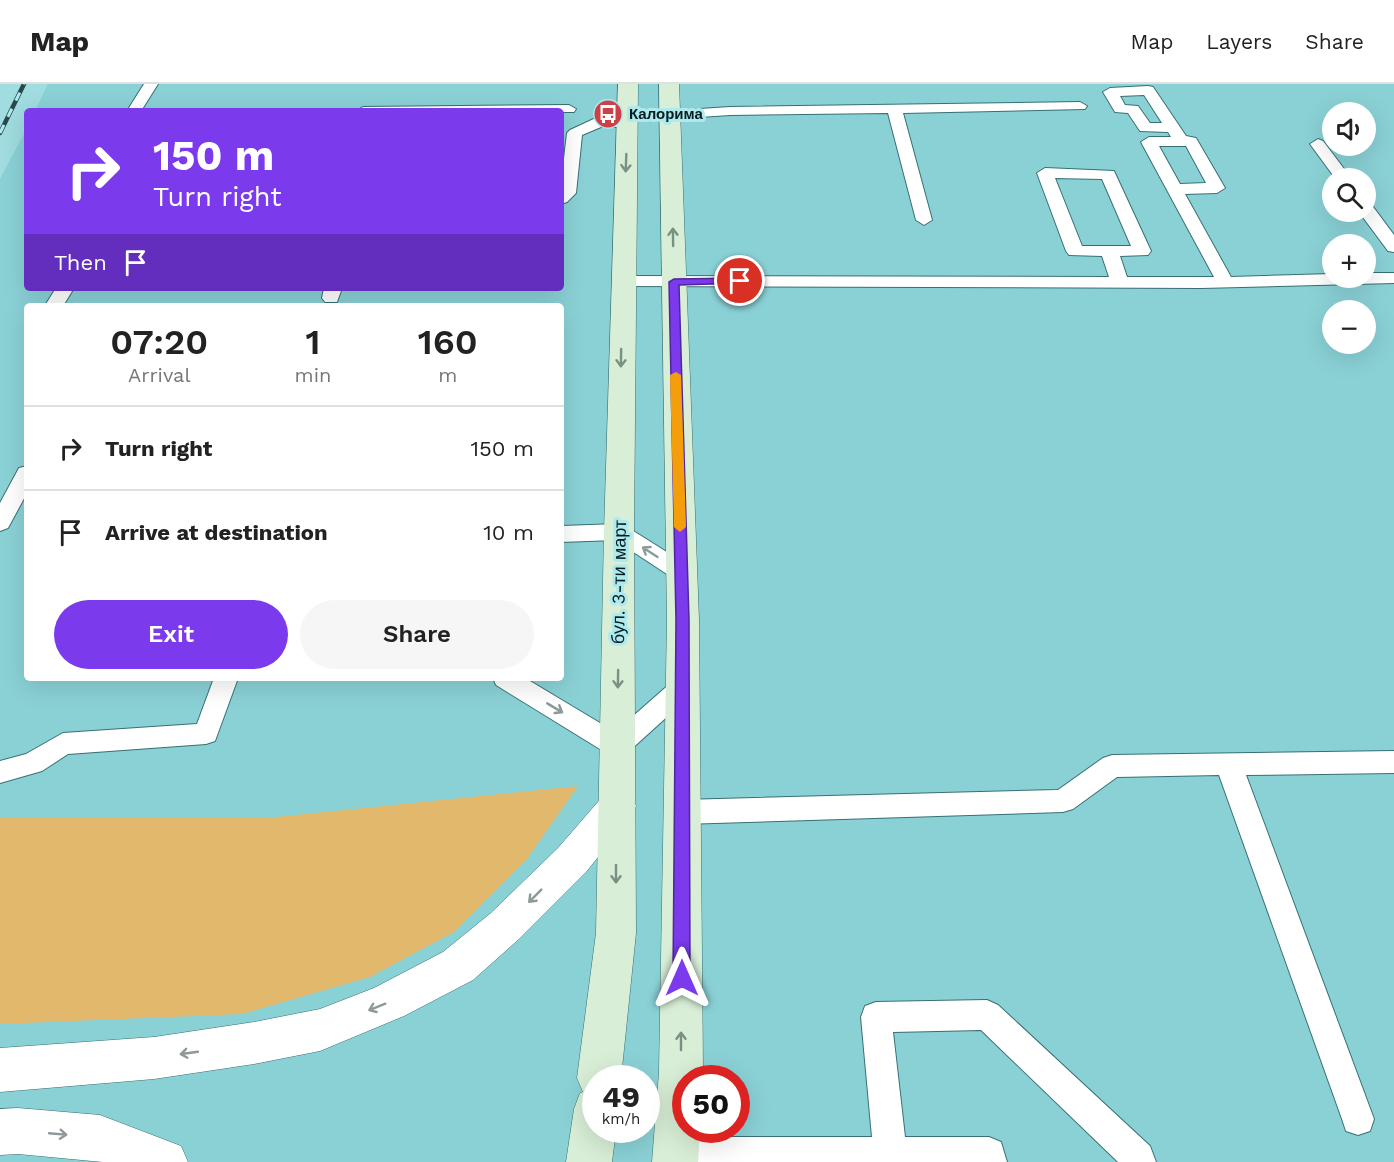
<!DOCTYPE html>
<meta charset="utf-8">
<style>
body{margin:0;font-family:"Work Sans",sans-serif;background:#f6f6f6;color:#222;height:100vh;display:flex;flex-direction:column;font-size:22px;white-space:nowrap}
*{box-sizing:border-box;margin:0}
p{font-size:20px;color:#767676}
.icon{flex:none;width:33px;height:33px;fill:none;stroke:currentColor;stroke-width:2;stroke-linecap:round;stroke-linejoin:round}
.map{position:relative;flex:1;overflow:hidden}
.panel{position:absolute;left:24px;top:219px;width:540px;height:378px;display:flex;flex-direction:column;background:#fff;border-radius:6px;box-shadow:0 6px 24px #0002}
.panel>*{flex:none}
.guide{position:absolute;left:24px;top:24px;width:540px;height:183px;border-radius:6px;box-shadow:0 6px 24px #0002;background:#7c3aed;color:#fff;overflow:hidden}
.buttons{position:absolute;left:1322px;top:18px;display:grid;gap:12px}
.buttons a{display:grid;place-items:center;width:54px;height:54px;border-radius:50%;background:#fff;box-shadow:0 6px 24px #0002;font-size:30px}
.speed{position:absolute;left:582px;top:981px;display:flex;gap:12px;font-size:30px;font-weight:700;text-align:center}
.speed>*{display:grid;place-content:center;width:78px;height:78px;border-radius:50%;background:#fff;box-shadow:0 6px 24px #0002;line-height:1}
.speed small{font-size:15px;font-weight:400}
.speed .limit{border:9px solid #d22;background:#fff;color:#111}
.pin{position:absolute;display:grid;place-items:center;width:51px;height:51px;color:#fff;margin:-26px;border:3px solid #fff;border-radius:50%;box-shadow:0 2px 6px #0007}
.me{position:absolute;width:66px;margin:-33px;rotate:0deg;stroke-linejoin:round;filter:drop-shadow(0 0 4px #0008)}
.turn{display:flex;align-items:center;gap:21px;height:126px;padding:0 30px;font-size:27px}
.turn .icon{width:78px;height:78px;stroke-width:2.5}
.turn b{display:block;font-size:42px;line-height:51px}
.then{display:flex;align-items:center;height:57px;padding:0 30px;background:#0003;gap:12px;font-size:22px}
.eta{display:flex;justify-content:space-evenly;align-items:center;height:102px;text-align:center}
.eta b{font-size:36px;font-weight:600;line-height:42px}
.primary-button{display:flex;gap:12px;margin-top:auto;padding:12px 30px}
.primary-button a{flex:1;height:69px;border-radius:36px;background:#7c3aed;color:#fff;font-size:24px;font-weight:600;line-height:69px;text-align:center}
.primary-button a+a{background:#f6f6f6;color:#222}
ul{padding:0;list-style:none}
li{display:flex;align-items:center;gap:18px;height:84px;padding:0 30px;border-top:2px solid #e0e0e0}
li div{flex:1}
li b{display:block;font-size:22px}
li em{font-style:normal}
header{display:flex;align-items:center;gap:36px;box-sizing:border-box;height:84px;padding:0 30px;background:#fff;border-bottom:2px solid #e0e0e0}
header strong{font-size:28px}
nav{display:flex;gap:33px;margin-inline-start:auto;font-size:21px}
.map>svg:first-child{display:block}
.built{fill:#8ad1d6;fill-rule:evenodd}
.green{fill:#e1b86c}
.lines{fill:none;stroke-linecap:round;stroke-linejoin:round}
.service-casing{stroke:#367074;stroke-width:2}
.minor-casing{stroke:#367074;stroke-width:1}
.secondary-casing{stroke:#367074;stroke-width:1}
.service{fill:#fff;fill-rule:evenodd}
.minor{fill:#fff;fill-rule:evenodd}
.secondary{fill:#d8eed6;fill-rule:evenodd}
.rail-casing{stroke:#28484a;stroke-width:4.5}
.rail{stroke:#ade9ed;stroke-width:3;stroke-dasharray:9;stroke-linecap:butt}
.oneway{stroke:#799084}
.oneway2{stroke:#8e999a}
.route{fill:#7c3aed;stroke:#51269a;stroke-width:1.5}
.slow{fill:#f59e0b}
.labels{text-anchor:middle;stroke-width:6;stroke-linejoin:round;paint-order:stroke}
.far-poi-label{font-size:15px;font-weight:bold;fill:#051d1f;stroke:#ade9ed;text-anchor:start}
.street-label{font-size:18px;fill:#051d1f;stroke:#ade9ed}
</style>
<header>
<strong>Map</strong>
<nav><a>Map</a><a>Layers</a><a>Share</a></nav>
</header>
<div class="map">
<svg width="1394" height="1078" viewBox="0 0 1394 1078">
<rect width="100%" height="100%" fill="#a0dce0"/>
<path class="built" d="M48 0H1394V1078H0V95L27 44V204H561V27H35ZM1332 28H1365V62H1332ZM1332 94H1365V128H1332ZM1332 160H1365V194H1332ZM27 222H561V594H27ZM1332 226H1365V260H1332ZM596 994H646V1046H596ZM686 994H736V1046H686Z"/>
<path class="green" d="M578 702 527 775 454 848 370 893 242 930 0 940V734L276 733Z"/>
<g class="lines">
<g class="service-casing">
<path id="service" d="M144 0H158L141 27H127Z
M1148 2 1153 3 1186 52 1196 54 1225 104 1217 109 1185 110 1231 193 1332 190V194H1365V189H1394V199L1201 204 623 202 617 201 614 197 617 193 623 192 1109 193 1102 172 1069 171 1066 167 1037 89 1045 84 1114 87 1151 167 1148 171 1120 172 1127 193H1214L1141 58 1149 53H1171L1168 48 1140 47 1128 29 1115 28 1103 8 1110 4ZM1144 11 1162 39H1150L1138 22 1125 21 1120 12ZM1159 62H1186L1206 99 1180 100ZM1055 94 1102 95 1131 162H1082Z
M1080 18 1087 22 1085 25 903 29 932 136 924 141 916 136 888 29 730 31 669 35 662 31 669 27 730 23Z
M569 21 576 25 574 28 356 27 363 23Z
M598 33H627L635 38 627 43H601L582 51 576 109 567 118 561 120V100L567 49 570 46Z
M1318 55 1323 57 1351 94H1335L1310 60Z
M1365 119 1371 120 1394 151V168L1388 167 1359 128H1365Z
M56 204H74L63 222H47L46 220Z
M324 204H342L337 218H325L322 214Z
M27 382V409L8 444 0 447V419L19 384Z
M619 440 627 443 689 482 693 488 689 494 681 496 673 494 615 456 561 458V442Z
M214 594H238L215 657 206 660 68 670 42 687 0 699V677L26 670 63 649 197 640Z
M493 594H525L615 648 673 597 682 594 691 597 695 604 691 611 626 670 617 673 608 670 496 601Z
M1394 667V689L1246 691 1374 1035 1370 1047 1358 1051 1346 1047 1342 1035 1219 691 1117 693 1073 725 1063 728 682 740 672 736 668 728 672 720 682 716 1058 706 1103 674 1112 671Z
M987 916 998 921 1150 1062 1156 1078H1118L981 946 893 948 905 1053H989L1001 1058 1007 1078H663L659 1070 664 1058 676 1053H872L861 933 865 922 876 918Z"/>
</g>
<g class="minor-casing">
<path id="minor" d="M617 706 630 711 636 722 630 733 586 788 519 855 473 896 404 932 320 967 254 980 154 995 0 1008V964L154 953 254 938 320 925 374 904 443 868 491 829 558 764 604 711Z
M18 1024 100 1031 181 1062 188 1078H103L18 1070 0 1071V1025Z"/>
</g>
<g class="secondary-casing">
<path id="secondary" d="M618 0H638L634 448 636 849 621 994H596V1046H616L612 1078H566L574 1025 580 1009 583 1008 577 994 596 849 604 448Z
M659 0H679L699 536 703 988V994H686V1046H700L698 1078H652L659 988 667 536Z"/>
</g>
<use href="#service" class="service"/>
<use href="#minor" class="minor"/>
<use href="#secondary" class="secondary"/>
<g class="rail-casing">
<path id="rail" d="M0 49 24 0"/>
</g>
<use href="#rail" class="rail"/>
</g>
<defs><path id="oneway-shaft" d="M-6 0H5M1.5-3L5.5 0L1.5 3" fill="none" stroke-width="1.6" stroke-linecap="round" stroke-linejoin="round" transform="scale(1.5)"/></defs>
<g class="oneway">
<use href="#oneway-shaft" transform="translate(626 79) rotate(92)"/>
<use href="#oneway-shaft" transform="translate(673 153) rotate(-91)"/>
<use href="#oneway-shaft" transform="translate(621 274) rotate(91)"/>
<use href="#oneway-shaft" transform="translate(618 595) rotate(91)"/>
<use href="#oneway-shaft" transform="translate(616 790) rotate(90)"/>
<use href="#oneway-shaft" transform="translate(681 957) rotate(-90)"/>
</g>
<g class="oneway2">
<use href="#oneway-shaft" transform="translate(650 468) rotate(-147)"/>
<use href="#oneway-shaft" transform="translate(555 624) rotate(31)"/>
<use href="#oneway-shaft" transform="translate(535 812) rotate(135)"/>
<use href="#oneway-shaft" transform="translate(377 923) rotate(158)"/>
<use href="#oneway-shaft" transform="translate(189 969) rotate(172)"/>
<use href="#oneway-shaft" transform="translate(58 1050) rotate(5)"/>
</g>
<path class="route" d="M740 194 743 195V199L679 201 689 536 690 894 688 899 682 902 676 899 673 894 676 536 669 198 674 195Z"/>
<path class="slow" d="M676 288 681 291 686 443 680 448 674 443 670 291Z"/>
<defs>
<g id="bus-disc" transform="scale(1.5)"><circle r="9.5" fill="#cf3f48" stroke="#ade9ed"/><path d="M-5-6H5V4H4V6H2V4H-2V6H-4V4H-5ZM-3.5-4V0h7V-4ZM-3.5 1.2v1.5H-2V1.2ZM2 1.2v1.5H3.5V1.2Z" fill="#fff"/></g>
</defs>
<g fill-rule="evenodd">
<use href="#bus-disc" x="608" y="30"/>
</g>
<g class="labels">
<g class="far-poi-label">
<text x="629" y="35">Калорима</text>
</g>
<g class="street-label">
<text transform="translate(619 498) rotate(-89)" y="6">бул. 3-ти март</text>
</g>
</g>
</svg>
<div class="buttons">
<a><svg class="icon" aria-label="sound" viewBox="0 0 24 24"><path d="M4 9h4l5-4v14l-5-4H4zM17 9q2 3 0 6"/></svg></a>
<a><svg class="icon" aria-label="search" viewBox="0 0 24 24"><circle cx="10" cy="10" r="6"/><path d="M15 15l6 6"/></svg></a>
<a>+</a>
<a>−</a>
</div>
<div class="speed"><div>49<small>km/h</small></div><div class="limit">50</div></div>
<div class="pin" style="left:740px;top:197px;background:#d93025"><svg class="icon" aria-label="arrive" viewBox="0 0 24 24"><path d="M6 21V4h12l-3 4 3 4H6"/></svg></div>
<svg class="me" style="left:682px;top:894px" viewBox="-20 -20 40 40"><path d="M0-17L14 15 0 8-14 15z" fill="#7c3aed" stroke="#fff" stroke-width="4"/></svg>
<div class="guide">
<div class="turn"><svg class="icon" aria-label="right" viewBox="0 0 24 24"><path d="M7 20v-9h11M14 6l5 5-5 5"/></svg><div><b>150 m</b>Turn right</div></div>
<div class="then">Then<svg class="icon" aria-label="arrive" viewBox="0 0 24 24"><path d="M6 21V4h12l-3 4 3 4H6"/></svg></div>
</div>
<section class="panel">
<div class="eta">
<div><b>07:20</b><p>Arrival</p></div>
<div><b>1</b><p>min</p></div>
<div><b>160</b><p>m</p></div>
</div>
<ul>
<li><svg class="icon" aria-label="right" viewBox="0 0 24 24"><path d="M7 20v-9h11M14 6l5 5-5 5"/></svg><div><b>Turn right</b></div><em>150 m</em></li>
<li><svg class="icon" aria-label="arrive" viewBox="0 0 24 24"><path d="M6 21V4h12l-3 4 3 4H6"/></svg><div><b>Arrive at destination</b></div><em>10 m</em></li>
</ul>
<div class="primary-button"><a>Exit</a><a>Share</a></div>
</section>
</div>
